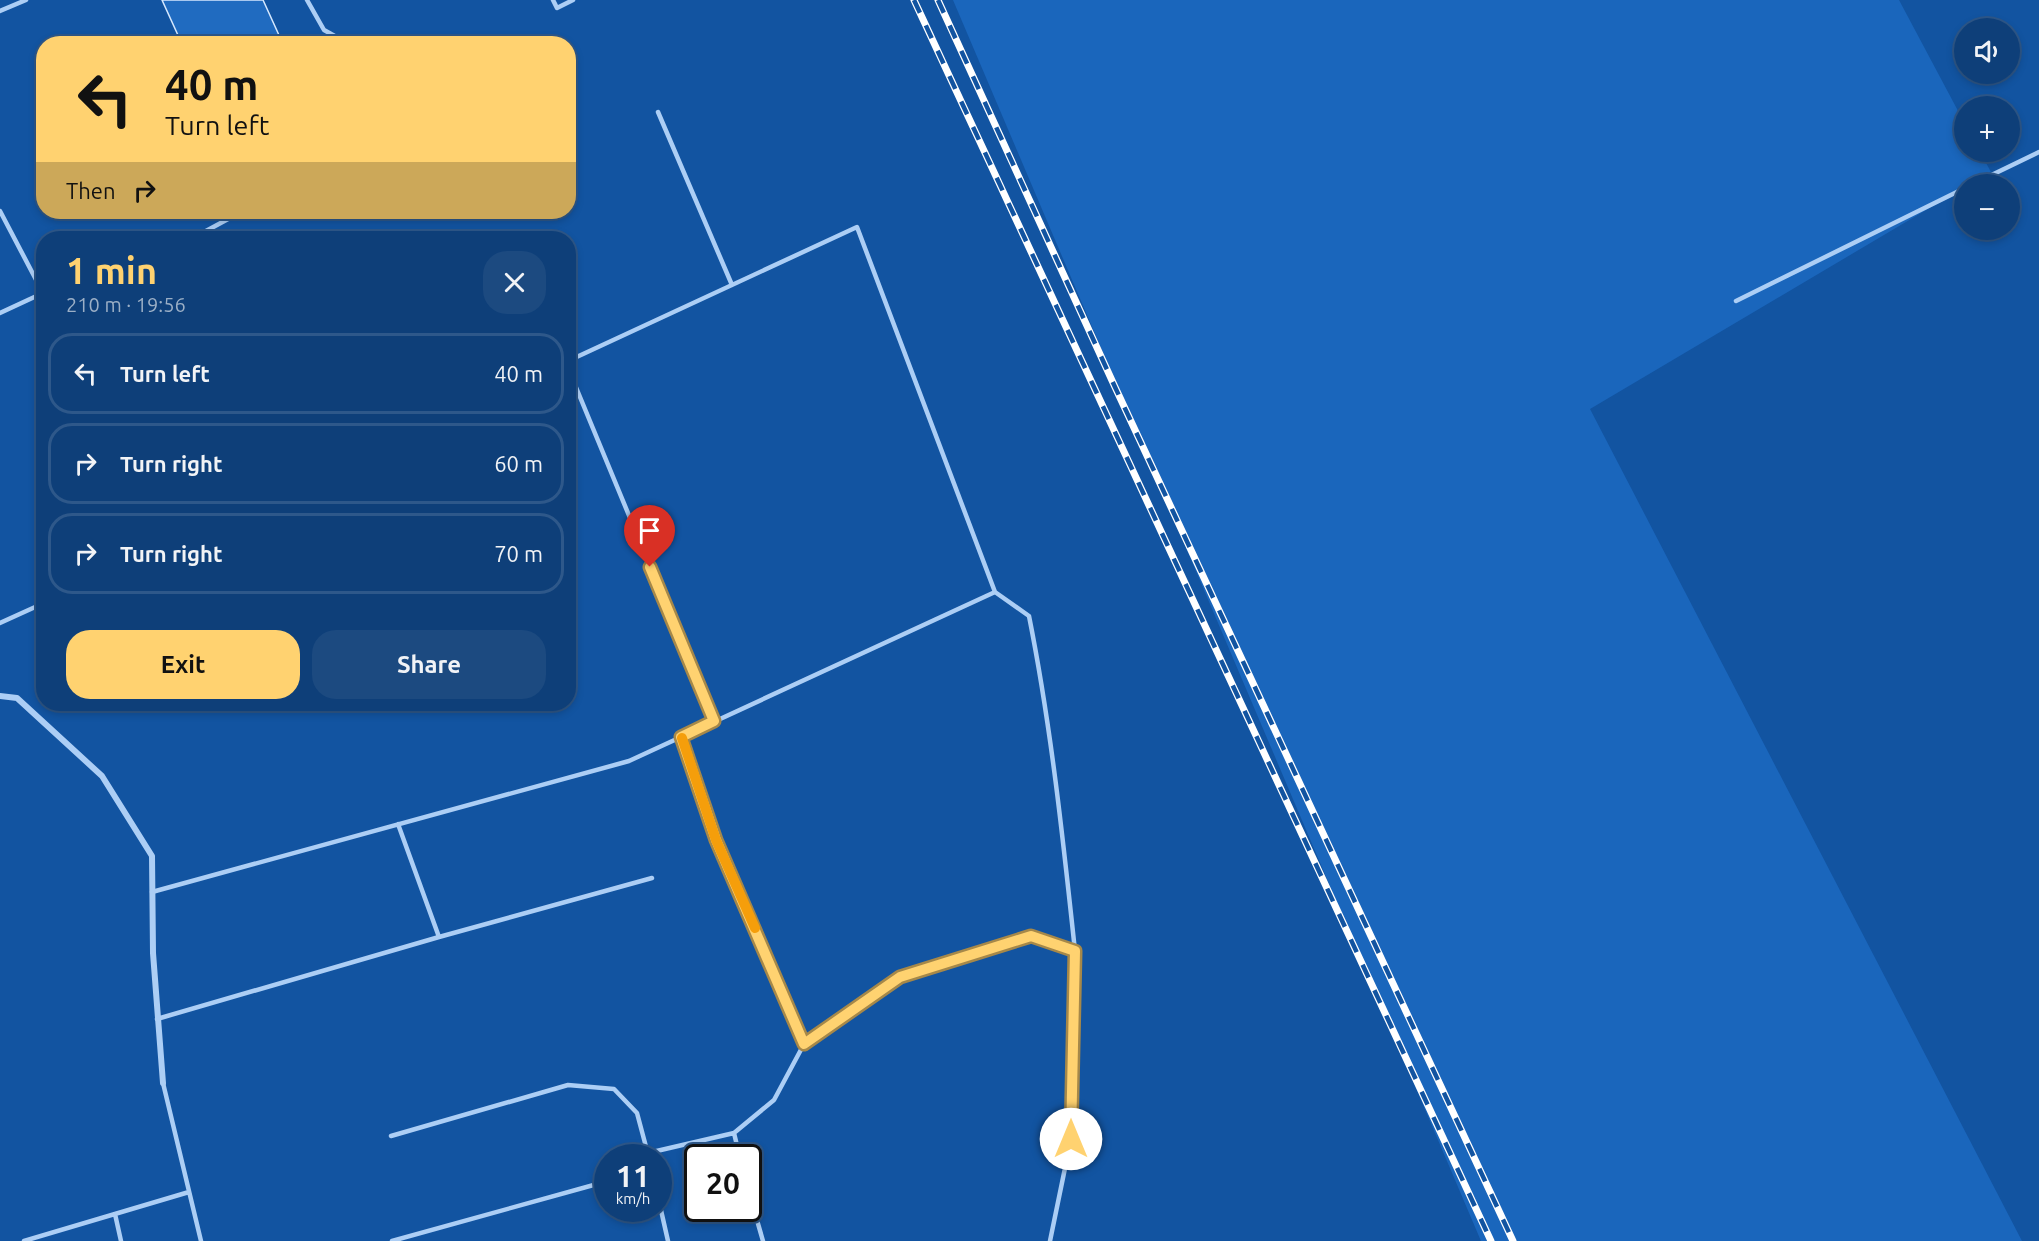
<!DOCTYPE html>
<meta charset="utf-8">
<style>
body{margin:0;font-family:Ubuntu,sans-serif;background:#1c4a80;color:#f1f3f6;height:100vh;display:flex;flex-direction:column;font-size:22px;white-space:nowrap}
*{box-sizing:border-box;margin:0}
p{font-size:20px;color:#9bafc6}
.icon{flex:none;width:33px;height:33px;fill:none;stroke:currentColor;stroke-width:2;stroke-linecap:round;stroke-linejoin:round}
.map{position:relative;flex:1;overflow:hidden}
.panel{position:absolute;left:36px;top:231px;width:540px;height:480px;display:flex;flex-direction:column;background:#0e3f79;border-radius:24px;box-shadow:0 3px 9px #0003,0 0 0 2px #2e588a}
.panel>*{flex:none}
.top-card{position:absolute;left:36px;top:36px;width:540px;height:183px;border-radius:24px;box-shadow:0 3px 9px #0003,0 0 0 2px #2e588a;background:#ffd270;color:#111;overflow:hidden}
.fabs{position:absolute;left:1954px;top:18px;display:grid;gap:12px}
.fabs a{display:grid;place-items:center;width:66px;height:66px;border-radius:50%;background:#0e3f79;box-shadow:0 3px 9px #0003,0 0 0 2px #2e588a;font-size:30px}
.speed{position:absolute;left:594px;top:1144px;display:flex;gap:12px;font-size:30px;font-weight:700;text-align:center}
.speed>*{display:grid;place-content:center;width:78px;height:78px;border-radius:50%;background:#0e3f79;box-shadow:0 3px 9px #0003,0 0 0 2px #2e588a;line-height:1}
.speed small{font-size:15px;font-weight:400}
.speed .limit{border:3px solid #111;border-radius:9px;background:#fff;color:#111}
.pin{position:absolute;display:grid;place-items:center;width:51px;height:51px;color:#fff;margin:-62px -26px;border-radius:50% 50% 50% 0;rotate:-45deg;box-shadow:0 0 6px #0007}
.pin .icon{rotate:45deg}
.me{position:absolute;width:66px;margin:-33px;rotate:0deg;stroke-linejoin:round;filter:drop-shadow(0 0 4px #0008)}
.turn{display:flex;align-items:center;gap:21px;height:126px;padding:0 30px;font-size:27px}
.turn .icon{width:78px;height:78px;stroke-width:2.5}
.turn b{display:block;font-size:42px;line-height:51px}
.then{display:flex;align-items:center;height:57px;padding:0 30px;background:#0003;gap:12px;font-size:22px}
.round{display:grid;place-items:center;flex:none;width:63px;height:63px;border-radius:24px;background:#1c4a80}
.summary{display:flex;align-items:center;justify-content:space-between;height:102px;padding:0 30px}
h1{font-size:36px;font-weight:600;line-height:45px;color:#ffd270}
.action{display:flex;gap:12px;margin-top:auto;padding:12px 30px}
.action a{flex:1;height:69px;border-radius:24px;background:#ffd270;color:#111;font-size:24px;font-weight:600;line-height:69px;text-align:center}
.action a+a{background:#1c4a80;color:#f1f3f6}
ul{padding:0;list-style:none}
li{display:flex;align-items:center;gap:18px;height:81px;margin:0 12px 9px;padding:0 18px;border:3px solid #2e588a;border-radius:24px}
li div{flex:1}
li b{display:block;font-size:22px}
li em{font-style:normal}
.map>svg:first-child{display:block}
.green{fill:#1a66bc}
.building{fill:#206bc0;stroke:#d5e8fe;stroke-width:1.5}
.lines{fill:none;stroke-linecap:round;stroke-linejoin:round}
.lane{stroke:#accef5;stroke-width:4.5}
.street{stroke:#accef5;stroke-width:6}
.rail-casing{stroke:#fff;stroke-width:7}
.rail{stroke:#1254a1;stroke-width:4.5;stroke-dasharray:14;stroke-linecap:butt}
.route-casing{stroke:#a68849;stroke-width:15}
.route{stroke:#ffd270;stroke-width:10}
.slow{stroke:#f59e0b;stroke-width:10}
</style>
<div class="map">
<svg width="2039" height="1241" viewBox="0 0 2039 1241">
<rect width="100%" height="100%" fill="#1254a1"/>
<path class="green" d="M953 0H1899L1965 124V152H1980L1991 172 1965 184V187L1590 409 2022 1241H1481Z"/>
<path class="building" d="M162 0H263L283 44H182Z"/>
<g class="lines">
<path class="lane" d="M307 0 324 30 349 44
M553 0 557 8 573 0
M0 11 26 0
M658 112 732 285
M1973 184 2039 152
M0 211 43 293 0 313
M193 238 241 212
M1736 301 1965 188
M568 368 714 721
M995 592 1029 616C1051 726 1063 839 1075 951
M0 623 44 603
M152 892 629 761 995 592 857 227 568 361
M439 937 652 878
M157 1019 439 937 398 824
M804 1044 900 977 1031 936 1075 951 1071 1139 1050 1241
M163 1083 201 1241
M734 1133 740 1158
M391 1136 568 1085 614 1089 637 1113 649 1158
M648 1153 734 1133 774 1100 804 1044 716 840 681 737
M748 1189 763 1241
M658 1197 668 1241
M115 1214 121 1241
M24 1241 189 1192
M392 1241 608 1181"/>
<path class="street" d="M0 696 17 698 102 776 152 856 153 953 163 1083"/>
<g class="rail-casing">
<path id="rail" d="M914 0 1491 1241
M938 0 1115 387 1513 1241"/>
</g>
<use href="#rail" class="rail"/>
</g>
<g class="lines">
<g class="route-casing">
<path id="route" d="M650 567 714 721 681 737 716 840 804 1044 900 977 1031 936 1075 951 1071 1139"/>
</g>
<use href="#route" class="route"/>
<path class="slow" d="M682 738 716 840 755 928"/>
</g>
</svg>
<div class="fabs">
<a><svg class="icon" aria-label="sound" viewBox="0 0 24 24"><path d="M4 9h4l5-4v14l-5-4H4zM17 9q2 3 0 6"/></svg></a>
<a>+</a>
<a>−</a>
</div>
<div class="speed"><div>11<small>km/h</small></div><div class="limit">20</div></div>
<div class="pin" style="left:650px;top:567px;background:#d93025"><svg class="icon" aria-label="arrive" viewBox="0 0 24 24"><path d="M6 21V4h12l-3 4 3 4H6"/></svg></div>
<svg class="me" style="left:1071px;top:1139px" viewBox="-20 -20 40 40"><circle r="19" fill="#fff"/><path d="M0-13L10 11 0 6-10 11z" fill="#ffd270"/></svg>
<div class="top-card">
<div class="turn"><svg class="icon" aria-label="left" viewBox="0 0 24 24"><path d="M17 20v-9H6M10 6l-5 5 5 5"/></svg><div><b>40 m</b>Turn left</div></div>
<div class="then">Then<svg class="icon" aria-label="right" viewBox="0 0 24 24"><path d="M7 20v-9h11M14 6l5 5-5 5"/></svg></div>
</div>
<section class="panel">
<div class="summary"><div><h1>1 min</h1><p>210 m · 19:56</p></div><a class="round"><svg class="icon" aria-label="close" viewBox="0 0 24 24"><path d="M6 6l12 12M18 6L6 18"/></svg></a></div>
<ul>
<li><svg class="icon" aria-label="left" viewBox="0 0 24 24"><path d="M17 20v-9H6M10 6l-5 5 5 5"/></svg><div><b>Turn left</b></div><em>40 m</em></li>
<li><svg class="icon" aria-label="right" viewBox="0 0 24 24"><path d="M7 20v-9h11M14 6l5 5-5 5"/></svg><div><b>Turn right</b></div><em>60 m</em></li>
<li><svg class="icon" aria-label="right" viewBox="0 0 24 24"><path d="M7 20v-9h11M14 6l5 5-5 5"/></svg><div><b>Turn right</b></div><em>70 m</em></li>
</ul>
<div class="action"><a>Exit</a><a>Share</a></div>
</section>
</div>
